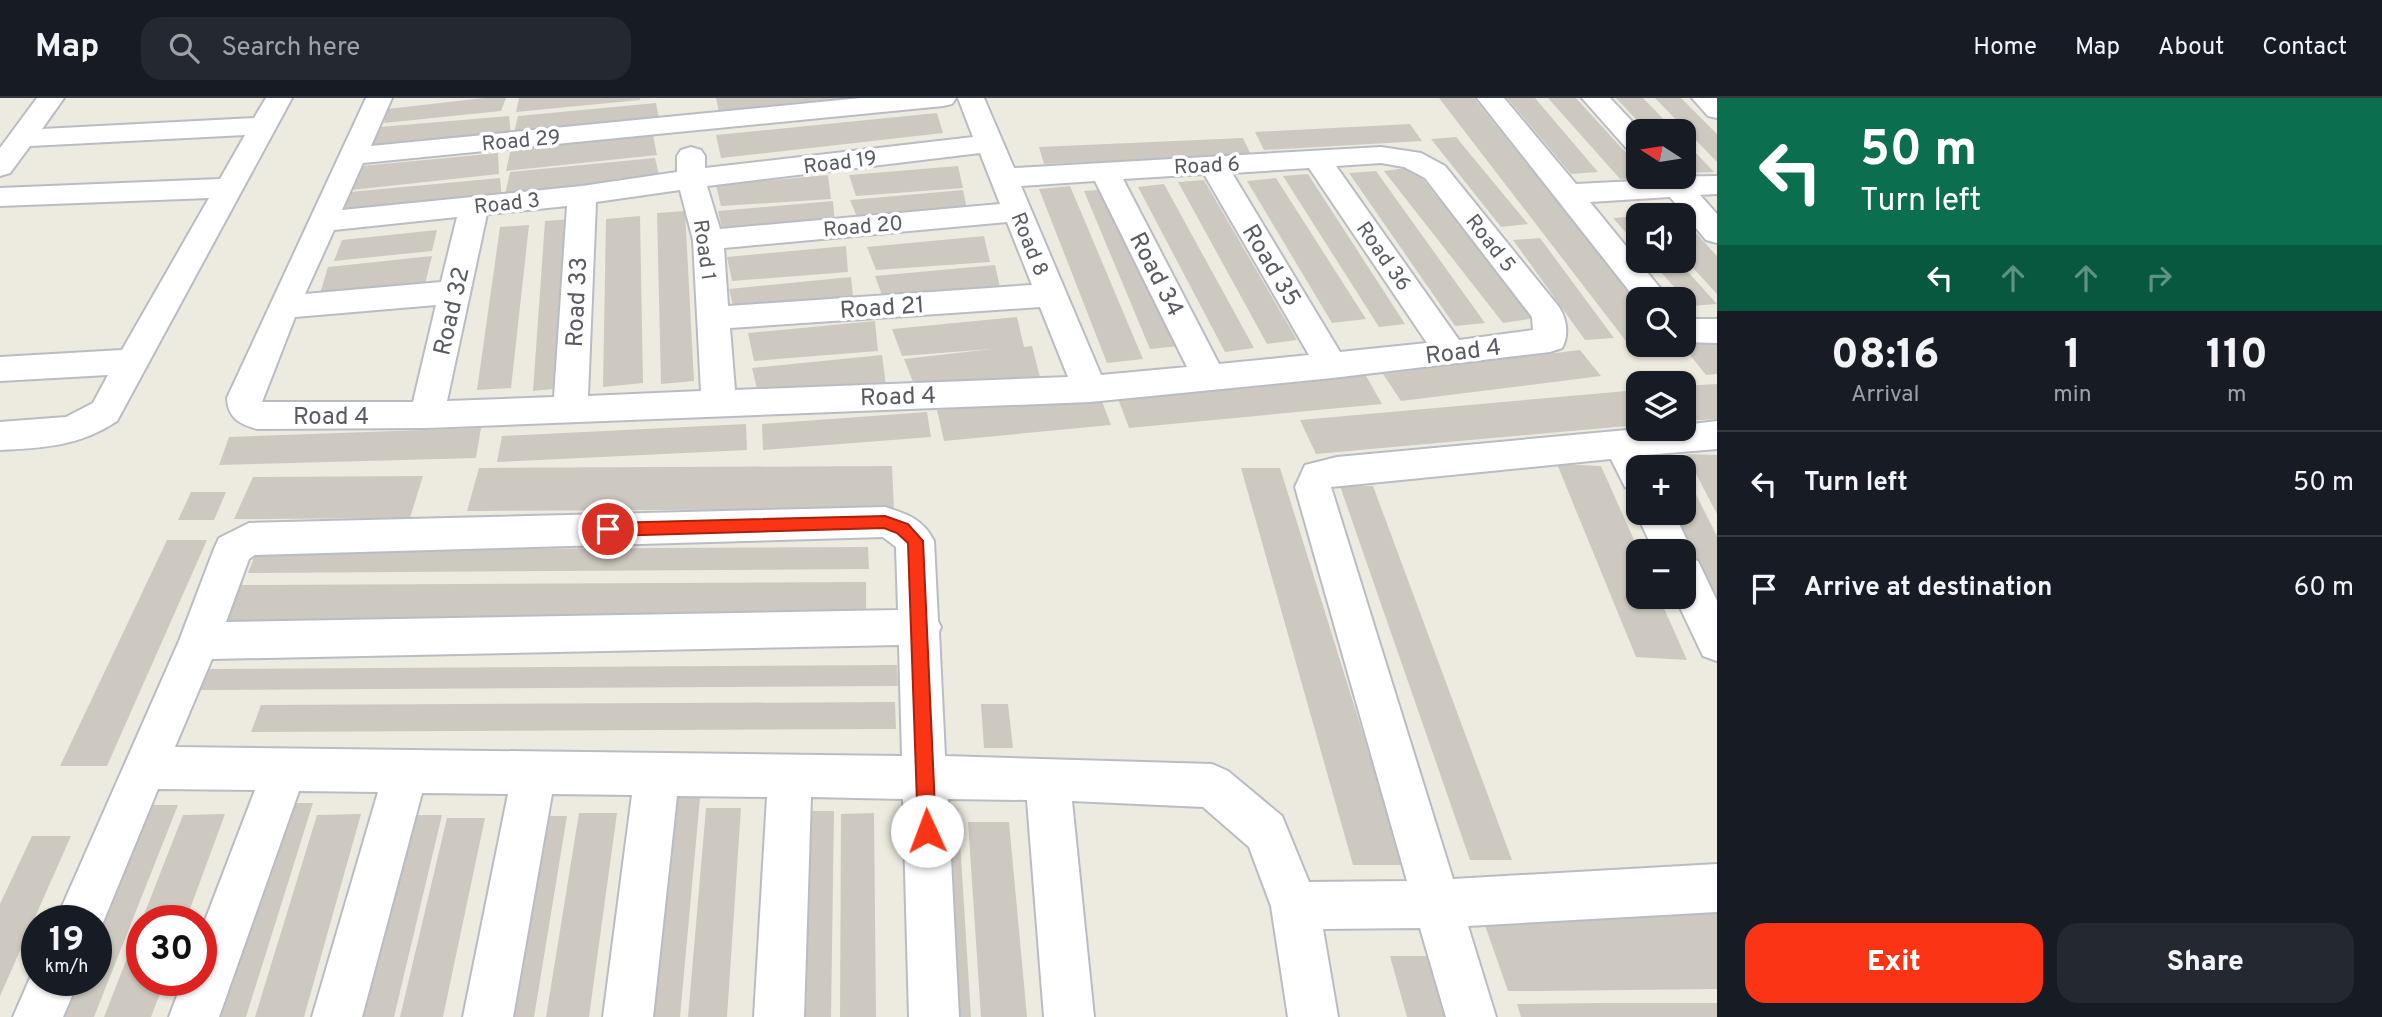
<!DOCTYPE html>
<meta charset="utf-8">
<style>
body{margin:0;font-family:Overpass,sans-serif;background:#242831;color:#f1f3f6;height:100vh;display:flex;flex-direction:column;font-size:26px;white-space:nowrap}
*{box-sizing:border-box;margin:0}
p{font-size:23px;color:#9ea1a6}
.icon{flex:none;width:38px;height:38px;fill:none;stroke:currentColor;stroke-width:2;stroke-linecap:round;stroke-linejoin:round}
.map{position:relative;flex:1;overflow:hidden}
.panel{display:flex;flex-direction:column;background:#171b24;width:665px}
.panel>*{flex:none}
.banner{background:#0b6e4f;color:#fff;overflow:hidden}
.needle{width:46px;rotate:282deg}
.fabs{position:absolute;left:1626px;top:21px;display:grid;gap:14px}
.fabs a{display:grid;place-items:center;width:70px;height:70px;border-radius:14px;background:#171b24;box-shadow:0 2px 5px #0004;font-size:35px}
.speed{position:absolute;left:21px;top:807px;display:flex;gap:14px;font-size:35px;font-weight:700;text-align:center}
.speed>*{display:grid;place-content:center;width:91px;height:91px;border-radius:50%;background:#171b24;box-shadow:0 2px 5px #0004;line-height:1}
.speed small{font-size:18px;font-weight:400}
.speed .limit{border:10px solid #d22;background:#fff;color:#111}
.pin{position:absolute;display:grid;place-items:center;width:60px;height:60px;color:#fff;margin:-30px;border:4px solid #fff;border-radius:50%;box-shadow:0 2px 7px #0007}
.me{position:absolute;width:77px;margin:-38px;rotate:358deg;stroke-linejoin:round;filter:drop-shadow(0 0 5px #0008)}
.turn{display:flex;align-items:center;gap:24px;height:147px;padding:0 28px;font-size:32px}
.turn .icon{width:91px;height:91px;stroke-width:2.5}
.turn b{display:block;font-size:49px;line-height:60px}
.lanes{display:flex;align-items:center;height:66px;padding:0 28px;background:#0003;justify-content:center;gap:35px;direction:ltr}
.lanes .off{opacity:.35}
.eta{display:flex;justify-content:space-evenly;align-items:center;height:119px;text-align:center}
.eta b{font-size:42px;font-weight:800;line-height:49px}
.action{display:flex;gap:14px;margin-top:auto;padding:14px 28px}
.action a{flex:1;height:80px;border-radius:21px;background:#fc3416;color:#fff;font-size:28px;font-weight:800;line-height:80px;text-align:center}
.action a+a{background:#242831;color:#f1f3f6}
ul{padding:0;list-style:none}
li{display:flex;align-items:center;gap:21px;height:105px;padding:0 28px;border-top:2px solid #363941}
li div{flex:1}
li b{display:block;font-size:26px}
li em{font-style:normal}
header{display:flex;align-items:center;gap:42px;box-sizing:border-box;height:98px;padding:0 35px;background:#171b24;border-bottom:2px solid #363941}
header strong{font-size:33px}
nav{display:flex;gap:38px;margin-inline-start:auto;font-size:24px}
.search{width:490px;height:63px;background:#242831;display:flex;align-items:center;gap:18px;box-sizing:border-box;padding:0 24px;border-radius:21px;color:#9ea1a6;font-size:26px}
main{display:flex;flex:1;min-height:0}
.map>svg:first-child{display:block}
.building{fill:#cdc9c0}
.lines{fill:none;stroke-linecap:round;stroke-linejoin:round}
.minor-casing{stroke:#babcc3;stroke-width:4}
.minor{fill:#fff;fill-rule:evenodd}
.route{fill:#fc3416;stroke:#a4220e;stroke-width:2}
.labels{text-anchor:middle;stroke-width:7;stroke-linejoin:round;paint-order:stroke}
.far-street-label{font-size:21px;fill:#585c62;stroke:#fff}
.street-label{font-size:24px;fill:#585c62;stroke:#fff}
</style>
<header>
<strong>Map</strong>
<div class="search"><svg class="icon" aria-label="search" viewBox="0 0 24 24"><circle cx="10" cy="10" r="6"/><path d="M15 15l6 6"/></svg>Search here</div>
<nav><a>Home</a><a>Map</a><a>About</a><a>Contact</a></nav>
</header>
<main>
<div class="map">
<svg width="1717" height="919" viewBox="0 0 1717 919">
<rect width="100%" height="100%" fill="#edebdf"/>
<path class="building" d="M484 0H506L501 13 384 25 387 11Z
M519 0H640V2L516 14Z
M716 0H879L720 19Z
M1439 0H1474L1638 204V247L1654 249 1632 251Z
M1507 0H1535L1598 74 1571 76Z
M1548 0H1576L1638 68V80L1620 81Z
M1616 0H1643L1675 33H1647Z
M1655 0H1681L1717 36V64Z
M656 5 660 24 513 39 518 18Z
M937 15 943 35 721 60 716 37Z
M509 18 511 37 360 52 368 30Z
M1410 26 1422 43 1264 52 1255 34Z
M653 37 657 57 506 73 511 50Z
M1456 39 1528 126 1501 129 1431 41Z
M1243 40 1251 57 1044 66 1039 49Z
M1684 42 1696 55 1714 74 1686 75 1684 72Z
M498 55 499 76 342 93 351 69Z
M655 60 660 81 505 97 510 74Z
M958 68 963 90 856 98 849 77Z
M1413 69 1535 220 1503 225 1384 73Z
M1376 73 1485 225 1455 228 1349 75Z
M1308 76 1405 226 1379 229 1283 78Z
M828 77 831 101 721 108 716 87Z
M500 80 502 101 341 119 350 94Z
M1276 80 1366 221 1332 225 1247 83Z
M1204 82 1297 242 1267 246 1178 84Z
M1164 86 1254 250 1225 254 1138 89Z
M1070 88 1143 261 1107 265 1039 91Z
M1111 91 1180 248 1150 251 1084 93Z
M963 92 968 116 859 124 850 102Z
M833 103 835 127 723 135 718 113Z
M685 113 694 283 661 286 657 115Z
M640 118 643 285 603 289 606 121Z
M1638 118V148L1613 120Z
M571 121 562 290 533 293 545 123Z
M1684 122 1717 158V196L1684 160Z
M529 127 511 290 477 292 500 129Z
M437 132 432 153 334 163 342 142Z
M984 138 990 164 876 172 867 149Z
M1540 140 1614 240 1585 242 1513 142Z
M846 148 848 174 732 183 727 159Z
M432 158 425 186 319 199 328 169Z
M1651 163H1678L1717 206 1691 208Z
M995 167 1001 194 884 203 875 178Z
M851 179 854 207 735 216 729 191Z
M1017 219 1024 249 1032 248 1040 279 915 289 904 261 992 251 902 258 892 231Z
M875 223 878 253 754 263 748 235Z
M1717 241V276L1706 277 1682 247 1684 243Z
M1580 252 1601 278 1401 303 1383 276Z
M882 257 886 288 759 299 752 270Z
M1365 276 1382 306 1129 330 1117 298Z
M1717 286V321L1684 323V288Z
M1638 292V327L1316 356 1300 322Z
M1100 298 1111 327 944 343 937 312Z
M927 314 931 339 763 352 762 326Z
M746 326 747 352 497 364 502 338Z
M481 330 476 360 219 367 229 339Z
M1686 356 1717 357V416L1706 395Z
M1641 361 1679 363 1682 369H1645Z
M1557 366 1601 368 1639 453 1638 499H1659L1687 562 1636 559Z
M892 368 894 411 467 413 479 370Z
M1241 370H1280L1404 767H1353Z
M1684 373 1717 438V518L1667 415H1684Z
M423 378 410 420 234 421 253 379Z
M1340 388H1373L1512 762H1470Z
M191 394H226L214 422H178Z
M167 442H207L107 668H60Z
M868 449 869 471 248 475 257 452Z
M866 484V526L219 529 236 487Z
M897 567 898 588 194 592 203 571Z
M895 604 896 631 251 634 261 607Z
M981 606H1008L1013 650H984Z
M665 689H701L680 919H639Z
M276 705H313L246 919H204Z
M145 707H178L94 919H59L74 882H96V828Z
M706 710H741L727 919H688Z
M934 711H958L971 919H944Z
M797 713H834L831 919H791Z
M579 715H617L589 919H546Z
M874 715 876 919H840L841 716Z
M225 716 186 822H142V882H165L151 919H104L183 717Z
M361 716 304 919H255L317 717Z
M401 717H442L394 919H348Z
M538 718H567L534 919H501Z
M447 720H485L443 919H400Z
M968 724H1009L1027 919H981Z
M32 738H71L0 898V806Z
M1717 814V891L1537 893H1508L1481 816Z
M1390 858H1428L1446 919H1407Z
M1601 905H1717V919H1521L1517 906Z"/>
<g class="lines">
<g class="minor-casing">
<path id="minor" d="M37 0H64L42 31 254 20 266 0H292L117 323C80 348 43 350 0 352V324L66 319 93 305 108 277 0 283V259L122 252 209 100 0 108V90L220 81 245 37 30 48 10 75 0 78V50Z
M366 0H392L371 48 861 0H956L952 6 943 8 363 65 342 112 582 88 677 74V58L681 52 691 49 701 52 705 58V70L973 39 958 0H984L1014 70 1381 49 1421 55 1445 68 1559 209C1567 221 1569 238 1562 250L1550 254 1332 280 1090 304 427 330 257 331C239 326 228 320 227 300ZM980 55 1000 106 720 131 707 88ZM1381 65 1404 69 1425 80 1532 219 1533 232 1459 242 1336 68ZM1309 70 1427 245 1340 254 1232 75ZM1204 76 1309 257 1219 266 1123 81ZM1095 83 1187 269 1101 277 1021 88ZM680 92 693 142 701 293 588 298 596 104ZM567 108 554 299 447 303 487 116ZM457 119 441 184 305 196 334 132ZM1007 124 1032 187 728 208 724 150ZM436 207 413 304H262L295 219ZM1040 209 1068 279 735 292 730 230Z
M1477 0H1504L1576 86 1656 82 1654 79 1717 78V96L1700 97 1717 116V145L1706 142 1670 99 1590 104 1669 201H1638V204Z
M1582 0H1610L1641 33H1638V54L1628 52Z
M1692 0H1717V20L1708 18Z
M1684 221H1717V245L1684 244Z
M1717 323V351L1645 357 1651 369H1638V393L1625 389 1611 361 1331 389 1453 781 1717 766V814L1468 828 1496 919H1446L1420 830 1323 831 1338 919H1288L1271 808 1249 749 1203 709 1072 703 1094 919H1044L1027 702 948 701 959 919H909L903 701 811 699 804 919H754L767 699 677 698 653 919H603L632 697 552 696 513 919H463L508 696 422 695 362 919H312L378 694 299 693 219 919H169L183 882H201V833L255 692 158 691 97 839 96 822H56L179 543 214 451 219 440 249 425 885 409C907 416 923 421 934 443L938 523 941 529 939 534 945 658 1212 666 1228 673 1282 718 1309 784 1407 783 1295 389 1305 367 1337 359 1638 331H1684V327ZM883 439 896 449 898 512 226 524 249 461 255 457ZM899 547 902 658 175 649 212 561Z
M1638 412V415H1674L1692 453 1689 460 1698 463 1717 503V563L1703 558 1675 499H1684V453H1654L1636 415Z
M37 864V882H79L63 919H13Z"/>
</g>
<use href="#minor" class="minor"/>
</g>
<path class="route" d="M885 418 908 426 923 443 936 733 934 740 927 743 920 740 918 733 908 445 897 435 884 430 608 438 600 431 608 425Z"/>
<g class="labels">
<g class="far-street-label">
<text transform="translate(521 42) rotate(-5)" y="7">Road 29</text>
<text transform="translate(840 64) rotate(-7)" y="7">Road 19</text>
<text transform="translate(1207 67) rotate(-3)" y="7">Road 6</text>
<text transform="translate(507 105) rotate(-6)" y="7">Road 3</text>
<text transform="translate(863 128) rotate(-5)" y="7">Road 20</text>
<text transform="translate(1491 145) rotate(52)" y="7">Road 5</text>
<text transform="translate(1030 146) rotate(68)" y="7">Road 8</text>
<text transform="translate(705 152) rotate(82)" y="7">Road 1</text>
<text transform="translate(1384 158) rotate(55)" y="7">Road 36</text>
</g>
<g class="street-label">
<text transform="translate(1272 167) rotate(59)" y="8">Road 35</text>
<text transform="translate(1157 176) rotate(63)" y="8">Road 34</text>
<text transform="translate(576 204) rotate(-87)" y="8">Road 33</text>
<text transform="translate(882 209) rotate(-4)" y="8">Road 21</text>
<text transform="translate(451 213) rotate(-77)" y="8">Road 32</text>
<text transform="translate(1463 253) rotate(-7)" y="8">Road 4</text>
<text transform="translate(898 298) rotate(-2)" y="8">Road 4</text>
<text x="331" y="326">Road 4</text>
</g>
</g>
</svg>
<div class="fabs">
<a><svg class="needle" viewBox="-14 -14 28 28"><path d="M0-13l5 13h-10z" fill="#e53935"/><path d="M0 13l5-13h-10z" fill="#9ea1a6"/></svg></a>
<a><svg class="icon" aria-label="sound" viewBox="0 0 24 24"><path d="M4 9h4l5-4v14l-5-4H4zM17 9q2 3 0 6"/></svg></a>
<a><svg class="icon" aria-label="search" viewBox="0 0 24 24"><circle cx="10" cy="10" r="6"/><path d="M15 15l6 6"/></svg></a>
<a><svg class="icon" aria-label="layers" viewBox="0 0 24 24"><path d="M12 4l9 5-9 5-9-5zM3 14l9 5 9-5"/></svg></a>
<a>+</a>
<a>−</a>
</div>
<div class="speed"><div>19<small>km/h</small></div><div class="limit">30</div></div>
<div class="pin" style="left:608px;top:431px;background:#d93025"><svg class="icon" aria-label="arrive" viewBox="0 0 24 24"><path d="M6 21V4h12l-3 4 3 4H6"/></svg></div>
<svg class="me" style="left:927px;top:733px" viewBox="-20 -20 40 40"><circle r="19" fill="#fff"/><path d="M0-13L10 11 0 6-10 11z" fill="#fc3416"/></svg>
</div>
<section class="panel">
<div class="banner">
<div class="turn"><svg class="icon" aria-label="left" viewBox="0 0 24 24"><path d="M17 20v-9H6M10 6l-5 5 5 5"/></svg><div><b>50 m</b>Turn left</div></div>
<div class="lanes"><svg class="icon" aria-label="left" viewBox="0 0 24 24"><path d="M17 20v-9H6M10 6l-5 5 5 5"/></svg><svg class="icon off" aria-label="ahead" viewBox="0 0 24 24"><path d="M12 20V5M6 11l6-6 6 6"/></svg><svg class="icon off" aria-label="ahead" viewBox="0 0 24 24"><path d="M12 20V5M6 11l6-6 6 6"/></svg><svg class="icon off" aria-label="right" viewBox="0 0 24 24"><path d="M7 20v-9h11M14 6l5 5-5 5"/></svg></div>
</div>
<div class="eta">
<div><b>08:16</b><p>Arrival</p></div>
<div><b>1</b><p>min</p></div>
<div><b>110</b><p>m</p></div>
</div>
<ul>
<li><svg class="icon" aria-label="left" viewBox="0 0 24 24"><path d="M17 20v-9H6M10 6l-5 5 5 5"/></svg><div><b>Turn left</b></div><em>50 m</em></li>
<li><svg class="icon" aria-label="arrive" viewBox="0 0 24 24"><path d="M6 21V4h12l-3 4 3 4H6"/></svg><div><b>Arrive at destination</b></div><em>60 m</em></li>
</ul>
<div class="action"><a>Exit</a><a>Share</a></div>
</section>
</main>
